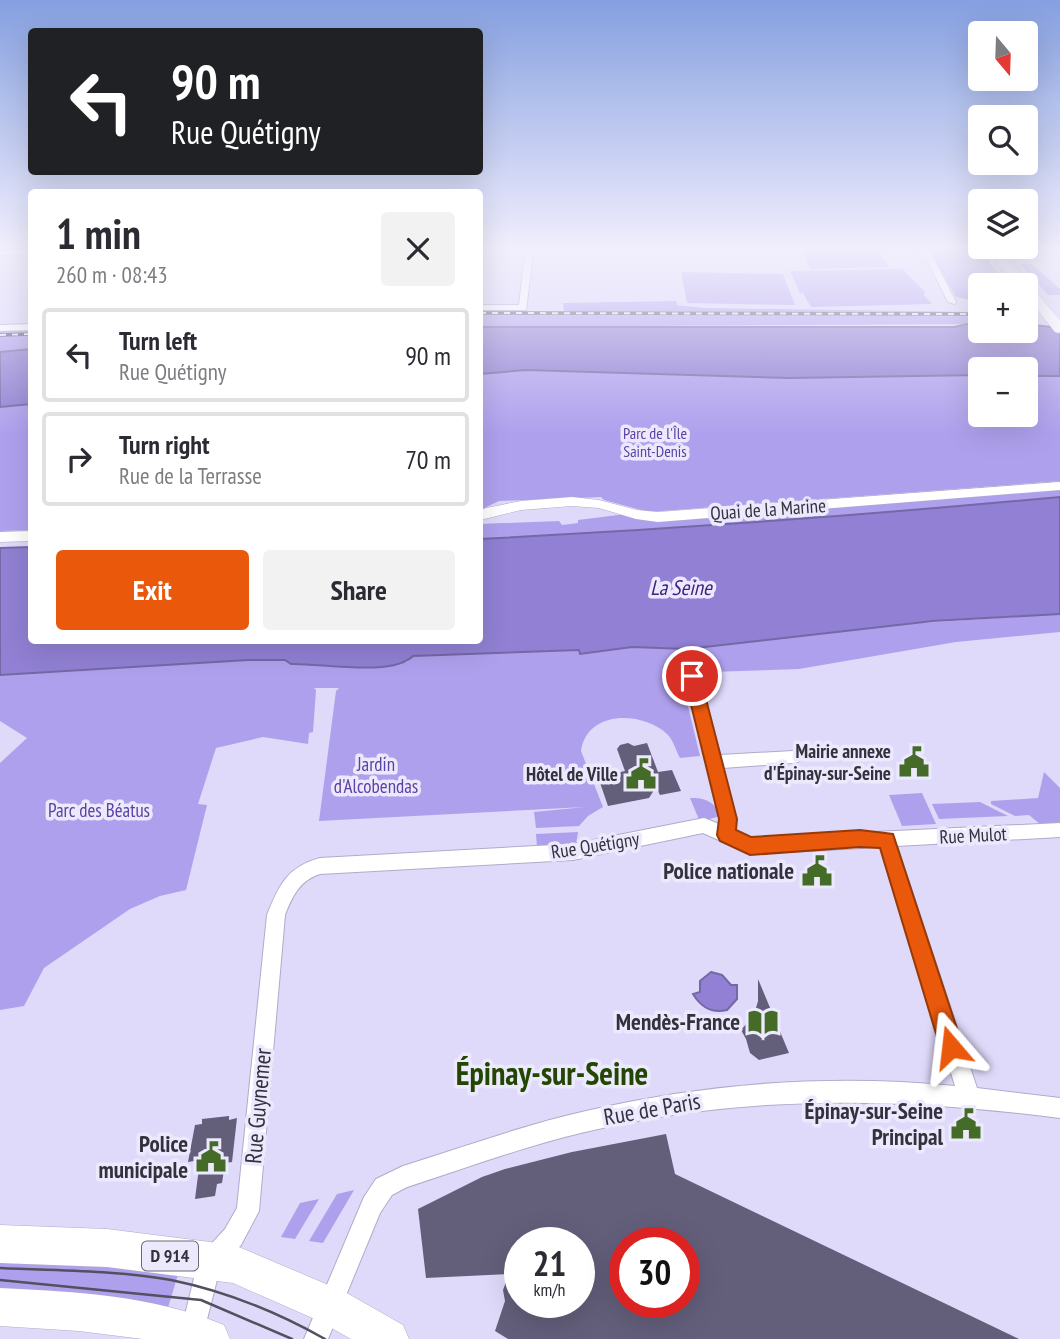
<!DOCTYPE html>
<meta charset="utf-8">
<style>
body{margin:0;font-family:"PT Sans Narrow",sans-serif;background:#f2f2f3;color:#2b2b33;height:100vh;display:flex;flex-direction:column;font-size:26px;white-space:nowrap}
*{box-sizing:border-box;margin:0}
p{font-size:23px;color:#7c7c81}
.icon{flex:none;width:38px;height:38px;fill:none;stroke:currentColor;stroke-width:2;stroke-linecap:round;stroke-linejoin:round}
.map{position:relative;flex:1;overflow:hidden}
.sheet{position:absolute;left:28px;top:189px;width:455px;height:455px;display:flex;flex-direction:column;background:#fff;border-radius:7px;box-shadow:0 7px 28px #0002}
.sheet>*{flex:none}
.guide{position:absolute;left:28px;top:28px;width:455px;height:147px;border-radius:7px;box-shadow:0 7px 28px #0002;background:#202124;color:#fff;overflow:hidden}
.needle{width:46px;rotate:161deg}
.tools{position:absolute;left:968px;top:21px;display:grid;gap:14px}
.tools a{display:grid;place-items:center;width:70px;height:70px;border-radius:7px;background:#fff;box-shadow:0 7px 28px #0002;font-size:35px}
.speed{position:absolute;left:504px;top:1227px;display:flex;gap:14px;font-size:35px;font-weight:700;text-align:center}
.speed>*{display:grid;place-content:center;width:91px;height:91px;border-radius:50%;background:#fff;box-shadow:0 7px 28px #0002;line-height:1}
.speed small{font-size:18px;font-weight:400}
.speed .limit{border:10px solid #d22;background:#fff;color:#111}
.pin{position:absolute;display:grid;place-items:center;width:60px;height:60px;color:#fff;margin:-30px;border:4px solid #fff;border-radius:50%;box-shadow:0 2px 7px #0007}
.me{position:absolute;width:77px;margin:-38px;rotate:343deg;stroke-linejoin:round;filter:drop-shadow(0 0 5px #0008)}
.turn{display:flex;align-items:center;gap:24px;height:147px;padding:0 28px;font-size:32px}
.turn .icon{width:91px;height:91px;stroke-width:2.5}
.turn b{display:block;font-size:49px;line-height:60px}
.round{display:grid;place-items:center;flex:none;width:74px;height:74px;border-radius:7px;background:#f2f2f3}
.headline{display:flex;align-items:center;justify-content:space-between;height:119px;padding:0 28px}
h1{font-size:42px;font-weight:700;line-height:52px}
.primary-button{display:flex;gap:14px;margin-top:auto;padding:14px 28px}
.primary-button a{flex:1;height:80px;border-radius:7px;background:#ea580c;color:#fff;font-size:28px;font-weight:700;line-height:80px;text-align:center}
.primary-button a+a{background:#f2f2f3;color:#2b2b33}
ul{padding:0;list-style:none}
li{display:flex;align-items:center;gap:21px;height:94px;margin:0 14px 10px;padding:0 14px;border:4px solid #e1e1e2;border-radius:7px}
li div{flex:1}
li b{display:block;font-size:26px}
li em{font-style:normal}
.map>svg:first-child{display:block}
.green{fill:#afa0ed}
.water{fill:#9180d3;stroke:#7568a6;stroke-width:2}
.building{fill:#635e7a;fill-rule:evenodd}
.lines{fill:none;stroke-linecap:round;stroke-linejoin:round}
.minor-casing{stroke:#b0abca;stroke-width:2}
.tertiary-casing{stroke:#b0abca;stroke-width:1}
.primary-casing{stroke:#b0abca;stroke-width:1}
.minor{fill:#fff;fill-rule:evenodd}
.tertiary{fill:#fff;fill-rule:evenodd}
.primary{fill:#fff;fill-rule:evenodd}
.tram{stroke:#535060;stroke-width:2.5}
.rail-casing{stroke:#535060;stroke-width:3.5}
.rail{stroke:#ece9fd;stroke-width:2;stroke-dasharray:6;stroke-linecap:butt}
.route{fill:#ea580c;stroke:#983908;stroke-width:2}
.labels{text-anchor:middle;stroke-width:7;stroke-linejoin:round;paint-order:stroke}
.far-park-label{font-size:16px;fill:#5c40a3;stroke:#ece9fd}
.shield{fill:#ece9fd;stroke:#6a6877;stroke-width:2}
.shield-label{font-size:18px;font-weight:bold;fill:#33313d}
.street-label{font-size:19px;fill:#33313d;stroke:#ece9fd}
.poi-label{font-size:19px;font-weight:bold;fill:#33313d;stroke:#ece9fd;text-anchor:end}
.park-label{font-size:19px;fill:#5c40a3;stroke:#ece9fd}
.water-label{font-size:21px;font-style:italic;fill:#412081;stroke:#ece9fd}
.near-poi-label{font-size:23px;font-weight:bold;fill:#33313d;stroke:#ece9fd;text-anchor:end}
.near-street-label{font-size:23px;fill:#33313d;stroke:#ece9fd}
.near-district-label{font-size:32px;font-weight:bold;fill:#234602;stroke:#ece9fd}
</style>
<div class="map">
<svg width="1060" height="1339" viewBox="0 0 1060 1339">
<rect width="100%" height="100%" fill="#dfdafa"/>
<path class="green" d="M801 246H876L888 267 810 269Z
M924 246H977L1007 285H980V324L480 327V311H564L563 303 676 301 677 305 703 308 975 312 967 299 956 297 931 253Z
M1020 264H1032L1060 289V295H1048Z
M902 269 926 293 923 294 932 304 811 307 803 293H800L790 271Z
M681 272 783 274 795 305 687 303Z
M31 329V349L0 352V331Z
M526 370 789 378 980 375V415H1026V376H1060V481L649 512 604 500 601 497 499 501 480 510V374Z
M31 404V530L0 531V407Z
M1060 489V497C867 515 673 529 480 539V524L559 521 562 525 578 523V520L626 514Z
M1060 614V632L956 642 799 669 680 673 700 756 680 758C676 751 673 739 667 734 642 711 587 710 581 751L603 807 588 816 579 826 536 828 534 812 585 807 319 821 336 691 339 688H314L316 690 313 732 309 733 308 744 263 737 216 748 198 804 207 805 186 890 160 896 130 909 44 968 24 1006 0 1010V763L27 738 0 721V675L248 660H285L291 664 313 663 343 666 407 662 413 656 579 650 580 653 632 647 687 649 889 625Z
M1044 772 1060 788V823L1041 825 1029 815 1015 816 991 804V801L1038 798Z
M922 793 936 824 902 826 889 795Z
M690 798C703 797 717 802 720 816L700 822Z
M980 802 1008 816 939 819 932 804Z
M578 832 576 844 537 847 536 834Z
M354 1190 323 1243 309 1241 337 1194Z
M319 1199 295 1239 281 1237 300 1203Z
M0 1258 180 1268 167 1311 0 1294Z"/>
<path class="water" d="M967 324H980V331H1026V324L1060 328V376H1026V369H980V375L789 378 526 370 480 374V327H954Z
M31 349V404L0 407V352Z
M1060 497V614L933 621 687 649 632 647 580 654 579 650 413 656C392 677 321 663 291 664L285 660H248L0 675V548L31 547 32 640H480V539C673 529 867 515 1060 497Z
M711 972 722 975 731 985H737V999L727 1010C711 1014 701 1007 693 994L700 992V981Z"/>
<path class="building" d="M628 743 634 746 647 743 658 772 672 770 681 791 660 795 656 787 649 798 608 806 598 777 625 771 617 749 620 745Z
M758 979 789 1053 759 1060 750 1053 746 1039 741 1030 754 1015 758 1001Z
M229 1116V1120L237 1118 232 1162 225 1163 222 1183 217 1184 215 1196 195 1199 200 1160 188 1162 195 1125 202 1124V1119Z
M666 1134 675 1174 1019 1339H508L495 1331 505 1301 503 1290 509 1274 426 1278 418 1209 482 1177 505 1169 572 1152ZM520 1242H579V1302H520ZM625 1242H684V1302H625Z"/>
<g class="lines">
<g class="minor-casing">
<path id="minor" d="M526 246H534L526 310H480V305H519Z
M916 246H924L931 253 956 302 955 304 948 302 924 254Z
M32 250V254L0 255V251Z
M32 324V330L0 331V325Z
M692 671 697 672 699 676 720 755 793 751 798 752 801 757 798 762 793 763 723 768 736 819 735 831 751 838 1060 823V837L897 846 977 1088 1060 1098V1118C901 1097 742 1094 585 1132 525 1146 466 1168 407 1187L392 1195 380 1213 328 1339H304L364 1197 376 1179 403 1166C464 1147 524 1125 586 1111 706 1083 832 1074 955 1086L881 847 750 854 703 833 573 860 320 874C300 880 292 897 285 915L259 1211 241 1245 220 1268 202 1339H184L181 1331 198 1262 202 1254 225 1229 237 1208 267 915C279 885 287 867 320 858L573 844 704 818 719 824 720 819 685 676 687 672Z"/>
</g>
<g class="tertiary-casing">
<path id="tertiary" d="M1060 482V490L658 522 636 519 599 508 572 506 521 510 480 520V511L486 508 521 501 572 497 599 500 637 510 658 512Z
M32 531V541L0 542V532Z"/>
</g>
<g class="primary-casing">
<path id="primary" d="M984 247H996L1060 320V333L1055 332 1026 295V285H1017Z
M0 1225 107 1229 234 1245 345 1292 403 1325 409 1339H351L317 1320 233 1283 107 1267 0 1263Z
M0 1288C77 1292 152 1295 224 1325L230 1339H143L79 1331 0 1326Z"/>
</g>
<use href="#minor" class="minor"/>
<use href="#tertiary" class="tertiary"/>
<use href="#primary" class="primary"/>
<path class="tram" d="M0 1268C57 1271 115 1270 171 1280 225 1291 277 1312 325 1339
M0 1280 201 1300 292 1339"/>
<g class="rail-casing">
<path id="rail" d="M480 313 973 314
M0 335 32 334"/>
</g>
<use href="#rail" class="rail"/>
</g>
<linearGradient id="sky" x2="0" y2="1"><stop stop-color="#859fe0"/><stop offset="0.57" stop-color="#f1eefd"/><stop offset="1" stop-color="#f1eefd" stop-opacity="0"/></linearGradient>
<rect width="1060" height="434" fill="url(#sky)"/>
<path class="route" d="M692 670 700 676 737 819 736 830 751 837 860 830 893 834 963 1047 959 1055 951 1059 943 1055 940 1047 880 848 860 847 750 855 720 841 717 835 719 819 684 676Z"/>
<defs>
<g id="civic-bare" transform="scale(2.415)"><path d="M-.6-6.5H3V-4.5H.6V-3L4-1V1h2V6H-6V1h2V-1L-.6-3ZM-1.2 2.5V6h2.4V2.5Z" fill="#446c28" stroke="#ece9fd" stroke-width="2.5" paint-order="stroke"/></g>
<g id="library-bare" transform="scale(2.415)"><path d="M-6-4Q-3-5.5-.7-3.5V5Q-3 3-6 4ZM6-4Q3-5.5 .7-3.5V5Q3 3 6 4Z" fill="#446c28" stroke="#ece9fd" stroke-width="2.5" paint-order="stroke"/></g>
</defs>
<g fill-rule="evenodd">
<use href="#civic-bare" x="914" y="762"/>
<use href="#civic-bare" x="641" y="774"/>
<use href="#civic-bare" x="817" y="871"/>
<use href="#library-bare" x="763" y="1022"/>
<use href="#civic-bare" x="966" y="1124"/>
<use href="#civic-bare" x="211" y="1157"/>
</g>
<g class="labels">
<g class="far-park-label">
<text x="655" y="439">Parc de l'Île<tspan x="655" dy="18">Saint-Denis</tspan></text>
</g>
<rect class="shield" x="142" y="1241.5" width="56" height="29" rx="5"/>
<g class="shield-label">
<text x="170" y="1262">D 914</text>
</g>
<g class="street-label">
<text transform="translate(768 509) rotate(-4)" y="7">Quai de la Marine</text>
<text transform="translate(973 835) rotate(-3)" y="7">Rue Mulot</text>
<text transform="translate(595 845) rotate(-9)" y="7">Rue Quétigny</text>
</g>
<g class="poi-label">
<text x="891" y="758">Mairie annexe<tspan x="891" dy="22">d'Épinay-sur-Seine</tspan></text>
<text x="618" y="781">Hôtel de Ville</text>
</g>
<g class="park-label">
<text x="376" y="771">Jardin<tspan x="376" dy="22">d'Alcobendas</tspan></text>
<text x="99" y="817">Parc des Béatus</text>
</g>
<g class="water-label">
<text x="681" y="595">La Seine</text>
</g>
<g class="near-poi-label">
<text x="794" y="879">Police nationale</text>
<text x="740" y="1030">Mendès-France</text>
<text x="943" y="1119">Épinay-sur-Seine<tspan x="943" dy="26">Principal</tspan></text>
<text x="188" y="1152">Police<tspan x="188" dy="26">municipale</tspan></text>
</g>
<g class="near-street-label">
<text transform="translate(258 1106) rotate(-85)" y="8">Rue Guynemer</text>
<text transform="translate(652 1109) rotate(-10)" y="8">Rue de Paris</text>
</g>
<g class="near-district-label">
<text x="552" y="1085">Épinay-sur-Seine</text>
</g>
</g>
</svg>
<div class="tools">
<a><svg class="needle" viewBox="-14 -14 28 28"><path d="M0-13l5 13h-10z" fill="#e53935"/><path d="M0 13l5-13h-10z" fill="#7c7c81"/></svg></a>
<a><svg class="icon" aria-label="search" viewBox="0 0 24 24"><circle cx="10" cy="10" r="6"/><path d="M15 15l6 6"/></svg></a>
<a><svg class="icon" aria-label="layers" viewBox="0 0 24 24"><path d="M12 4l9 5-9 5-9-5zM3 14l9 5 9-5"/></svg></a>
<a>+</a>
<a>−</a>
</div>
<div class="speed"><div>21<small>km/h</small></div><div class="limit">30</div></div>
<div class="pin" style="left:692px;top:676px;background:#d93025"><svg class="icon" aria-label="arrive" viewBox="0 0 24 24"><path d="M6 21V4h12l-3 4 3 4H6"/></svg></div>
<svg class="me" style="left:951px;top:1047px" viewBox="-20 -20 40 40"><path d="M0-17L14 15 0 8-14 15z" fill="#ea580c" stroke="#fff" stroke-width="4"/></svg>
<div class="guide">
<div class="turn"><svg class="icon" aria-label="left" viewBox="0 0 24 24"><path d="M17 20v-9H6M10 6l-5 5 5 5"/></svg><div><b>90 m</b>Rue Quétigny</div></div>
</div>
<section class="sheet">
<div class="headline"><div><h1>1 min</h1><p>260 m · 08:43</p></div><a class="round"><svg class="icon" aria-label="close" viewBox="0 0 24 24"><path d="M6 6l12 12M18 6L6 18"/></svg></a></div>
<ul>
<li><svg class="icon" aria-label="left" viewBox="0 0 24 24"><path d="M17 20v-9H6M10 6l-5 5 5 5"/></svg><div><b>Turn left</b><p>Rue Quétigny</p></div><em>90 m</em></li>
<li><svg class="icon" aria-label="right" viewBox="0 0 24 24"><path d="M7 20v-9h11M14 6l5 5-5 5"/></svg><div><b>Turn right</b><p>Rue de la Terrasse</p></div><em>70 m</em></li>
</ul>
<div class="primary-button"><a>Exit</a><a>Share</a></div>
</section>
</div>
